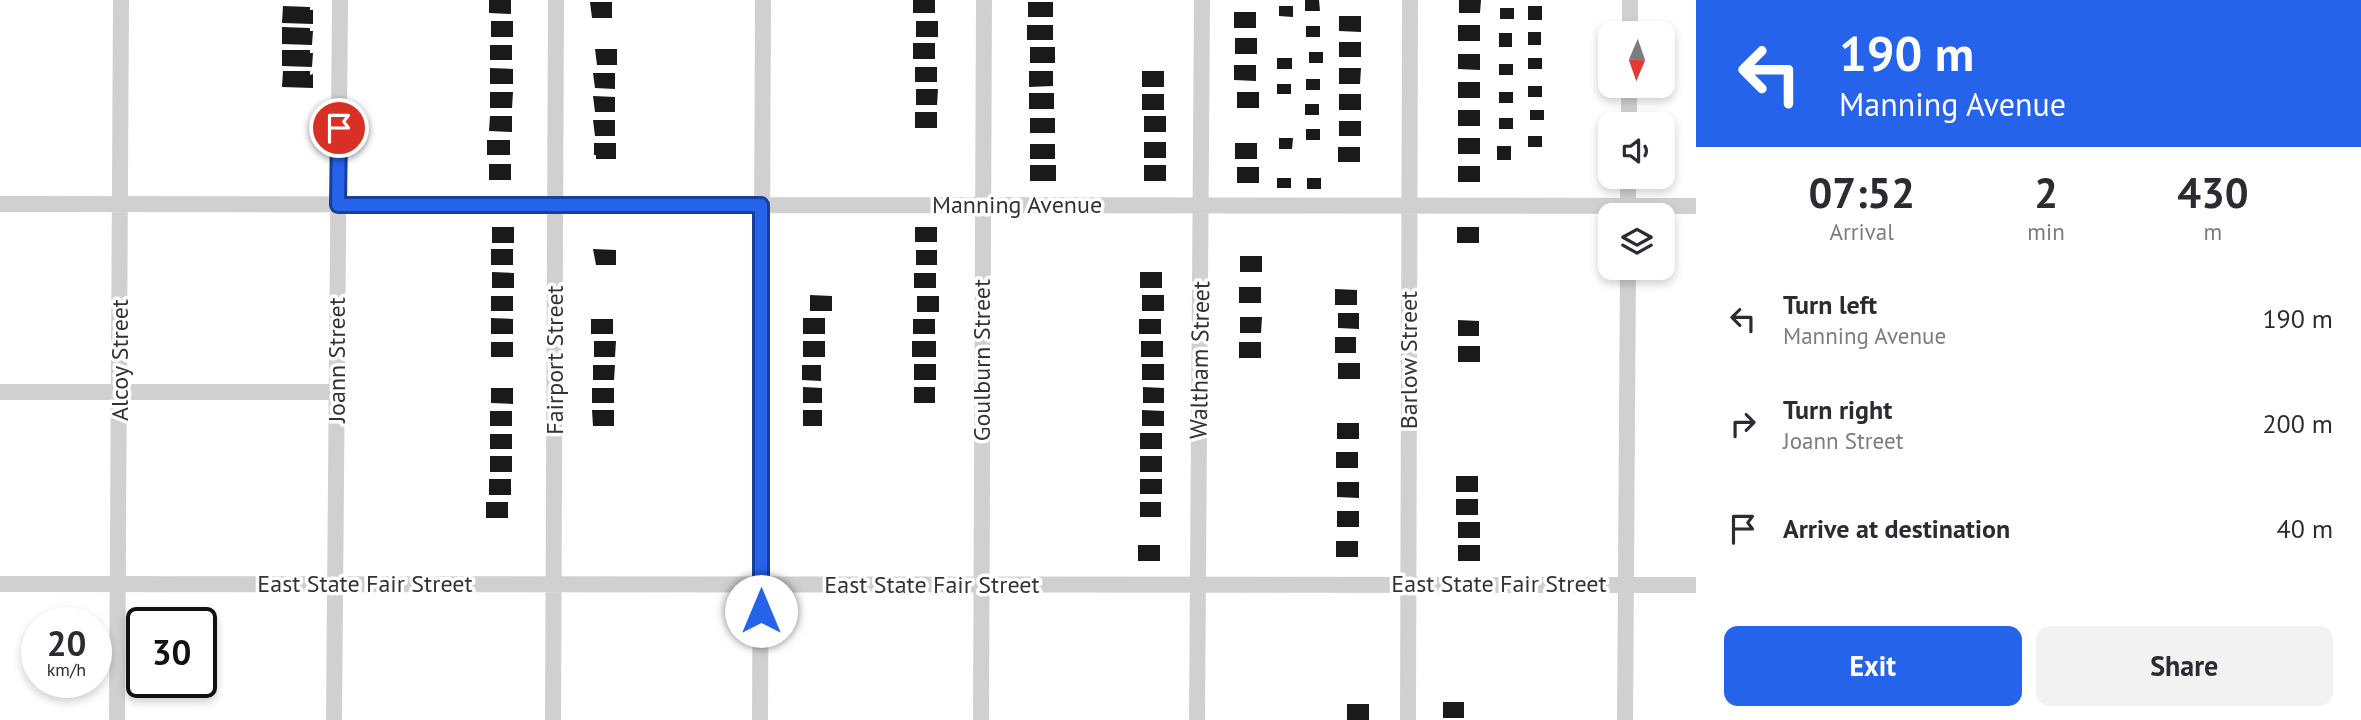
<!DOCTYPE html>
<style>
body{margin:0;font-family:"PT Sans",sans-serif;background:#f2f2f3;color:#2b2b33;height:100vh;display:flex;flex-direction:column;font-size:26px;white-space:nowrap}
*{box-sizing:border-box;margin:0}
p{font-size:23px;color:#7c7c81}
.icon{flex:none;width:38px;height:38px;fill:none;stroke:currentColor;stroke-width:2;stroke-linecap:round;stroke-linejoin:round}
.map{position:relative;flex:1;overflow:hidden}
.sheet{display:flex;flex-direction:column;background:#fff;width:665px}
.sheet>*{flex:none}
.top-card{background:#2563eb;color:#fff;overflow:hidden}
.needle{width:46px;rotate:182deg}
.buttons{position:absolute;left:1598px;top:21px;display:grid;gap:14px}
.buttons a{display:grid;place-items:center;width:77px;height:77px;border-radius:14px;background:#fff;box-shadow:0 4px 10px #0003;font-size:35px}
.speed{position:absolute;left:21px;top:607px;display:flex;gap:14px;font-size:35px;font-weight:700;text-align:center}
.speed>*{display:grid;place-content:center;width:91px;height:91px;border-radius:50%;background:#fff;box-shadow:0 4px 10px #0003;line-height:1}
.speed small{font-size:18px;font-weight:400}
.speed .limit{border:4px solid #111;border-radius:10px;background:#fff;color:#111}
.pin{position:absolute;display:grid;place-items:center;width:60px;height:60px;color:#fff;margin:-30px;border:4px solid #fff;border-radius:50%;box-shadow:0 2px 7px #0007}
.me{position:absolute;width:77px;margin:-38px;rotate:0deg;stroke-linejoin:round;filter:drop-shadow(0 0 5px #0008)}
.turn{display:flex;align-items:center;gap:24px;height:147px;padding:0 28px;font-size:32px}
.turn .icon{width:91px;height:91px;stroke-width:2.5}
.turn b{display:block;font-size:49px;line-height:60px}
.eta{display:flex;justify-content:space-evenly;align-items:center;height:119px;text-align:center}
.eta b{font-size:42px;font-weight:700;line-height:49px}
.primary-button{display:flex;gap:14px;margin-top:auto;padding:14px 28px}
.primary-button a{flex:1;height:80px;border-radius:14px;background:#2563eb;color:#fff;font-size:28px;font-weight:700;line-height:80px;text-align:center}
.primary-button a+a{background:#f2f2f3;color:#2b2b33}
ul{padding:0;list-style:none}
li{display:flex;align-items:center;gap:21px;height:105px;padding:0 28px}
li div{flex:1}
li b{display:block;font-size:26px}
li em{font-style:normal}
main{display:flex;flex:1;min-height:0}
.map>svg:first-child{display:block}
.building{fill:#1a1a1a}
.lines{fill:none;stroke-linecap:round;stroke-linejoin:round}
.minor{stroke:#d0d0d0;stroke-width:16}
.route-casing{stroke:#184099;stroke-width:18}
.route{stroke:#2563eb;stroke-width:12}
.labels{text-anchor:middle;stroke-width:7;stroke-linejoin:round;paint-order:stroke}
.street-label{font-size:24px;fill:#333;stroke:#fff}
</style>
<main>
<div class="map">
<svg width="1696" height="720" viewBox="0 0 1696 720">
<rect width="100%" height="100%" fill="#fff"/>
<path class="building" d="M489 0H511V14L489 13Z
M913 0H935V13H913Z
M1305 0H1319L1320 11H1305Z
M1459 0H1481L1480 13H1459Z
M590 2H612V18H592Z
M1028 2H1053V17H1028Z
M283 6 310 7V10H313V24L282 23Z
M1279 6H1293V17L1279 16Z
M1528 6H1542V20H1528Z
M1500 8H1514V19H1500Z
M1234 12H1256V28H1234Z
M1339 16H1361V32L1339 31Z
M491 21H513V37H491Z
M916 21H938V37H916Z
M1027 25H1053V40H1027Z
M1458 25H1480V41H1458Z
M1306 26H1320V37H1306Z
M282 27 310 28V31H313L312 45 282 44Z
M1528 32H1541V45H1528Z
M1499 33H1512V47H1499Z
M1235 38H1257V54H1235Z
M1339 42H1361V57H1339Z
M913 43H935V59H913Z
M490 45H512V60H490Z
M1030 47H1055V63H1030Z
M595 49H617V65H597Z
M282 50H310V53H313L312 67 282 66Z
M1309 52H1323V63H1309Z
M1458 54H1480V70L1458 69Z
M1277 58H1292V69H1277Z
M1528 58H1542V69H1528Z
M1499 64H1513V75H1499Z
M1234 65H1256V81L1234 80Z
M915 67H937V82H915Z
M490 68 513 69V84H490Z
M1339 68H1361L1360 84H1339Z
M283 71H310V75L313 74V88L282 87Z
M1029 71H1053V86L1029 87Z
M1142 71H1164V87H1142Z
M593 73H615V89L595 88Z
M1306 79H1320V90H1306Z
M1458 82H1480V98H1458Z
M1277 84H1291V94H1277Z
M1528 86H1542V97H1528Z
M916 89H938L937 105H916Z
M490 92H513L512 108H490Z
M1237 92H1259V108H1237Z
M1499 92H1513V103H1499Z
M1029 93H1054V109H1029Z
M1142 94H1164V110H1142Z
M1339 94H1361V110H1339Z
M593 96 615 97V112H595Z
M1305 104H1319V115H1305Z
M1458 110H1480V126H1458Z
M1530 110H1544V120H1530Z
M915 112H937V128H915Z
M490 116H512V132L489 131Z
M1144 116H1166V132H1144Z
M1030 118H1055V133H1030Z
M1499 118H1513V129H1499Z
M593 120H615V136H595Z
M1339 121H1361V136H1339Z
M1306 129H1320V140H1306Z
M1528 136H1542V147H1528Z
M1279 138H1293L1292 149H1279Z
M1458 138H1480V154H1458Z
M487 140H510V155H487Z
M1144 142H1166V158H1144Z
M594 143H616V159H596V155H594Z
M1235 143H1257V159H1235Z
M1030 144H1055V159H1030Z
M1497 146H1511V160H1497Z
M1338 147H1360V162H1338Z
M489 164H511V180H489Z
M1030 165H1056V181H1030Z
M1144 165H1166V181H1144Z
M1458 166H1480V182H1458Z
M1237 167H1259V183H1237Z
M1277 178H1291V188H1277Z
M1307 178H1321V189H1307Z
M492 227H514V243H492Z
M915 227H937V242H915Z
M1457 227H1479V243H1457Z
M491 249H513V265H491Z
M593 249 616 250V265H596Z
M916 250H937V265H916Z
M1240 256H1262V272H1240Z
M492 272 514 273V288H492Z
M1140 272H1162V288H1140Z
M914 273H936V288H914Z
M1239 287H1261V303H1239Z
M1335 289 1357 290V305H1335Z
M810 295 832 296V311H810Z
M1142 295H1164V311H1142Z
M491 296H513V311H491Z
M917 296H939V312H917Z
M1338 313H1359V329L1338 328Z
M1240 317H1262L1261 333H1240Z
M491 318 513 319V334H491Z
M803 318H825V334H803Z
M591 319H613V334H591Z
M913 319H935V334H913Z
M1139 319H1161V334H1139Z
M1458 320 1479 321V336H1458Z
M1335 337H1356V353H1335Z
M594 341H616L615 357H594Z
M803 341H825V357H803Z
M912 341H936V357H912Z
M1141 341H1163V357H1141Z
M491 342H513V357H491Z
M1239 342H1261V358H1239Z
M1458 346H1480V362H1458Z
M1338 363H1360V379H1338Z
M914 364H936V380H914Z
M1142 364H1164V380H1142Z
M593 365H615L614 380H593Z
M802 365H821V381L802 380Z
M803 387 822 388V403H803Z
M914 387H935V403H914Z
M1143 387 1164 388V403H1143Z
M491 388H513V404L491 403Z
M592 388H614V403H592Z
M592 410H614V426H593Z
M803 410H822V426H803Z
M1142 410 1164 411V426H1142Z
M490 411H512V426H490Z
M1337 423H1359V439H1337Z
M1140 433H1162V449H1140Z
M490 434H512V449H490Z
M1336 452H1358V468H1336Z
M490 456H512V472H490Z
M1140 456H1162V472H1140Z
M1456 476H1478V492H1456Z
M489 479H511V495H489Z
M1140 479H1162V494H1140Z
M1337 482H1359V498L1337 497Z
M1456 499H1478V515H1456Z
M486 502H508V518H486Z
M1140 502H1161V517H1140Z
M1337 511H1359V527H1337Z
M1458 522H1480V538H1458Z
M1336 541H1358V557H1336Z
M1138 545H1160V561H1138Z
M1458 545H1480V561H1458Z
M1443 702H1464V718H1443Z
M1347 704H1369V720H1347Z"/>
<g class="lines">
<path class="minor" d="M1630 33V0
M1629 124V86
M0 204 1696 206
M1628 213V177
M0 392H337
M0 584 1696 585
M117 720 121 0
M334 720 340 0
M553 720 556 0
M760 720 763 0
M981 720 984 0
M1197 720 1202 0
M1408 720 1410 0
M1625 720 1628 268"/>
</g>
<g class="lines">
<g class="route-casing">
<path id="route" d="M339 128 338 205H761V611"/>
</g>
<use href="#route" class="route"/>
</g>
<g class="labels">
<g class="street-label">
<text x="1017" y="213">Manning Avenue</text>
<text transform="translate(120 360) rotate(-90)" y="8">Alcoy Street</text>
<text transform="translate(337 360) rotate(-90)" y="8">Joann Street</text>
<text transform="translate(555 360) rotate(-90)" y="8">Fairport Street</text>
<text transform="translate(982 360) rotate(-90)" y="8">Goulburn Street</text>
<text transform="translate(1200 360) rotate(-89)" y="8">Waltham Street</text>
<text transform="translate(1409 360) rotate(-90)" y="8">Barlow Street</text>
<text x="365" y="592">East State Fair Street</text>
<text x="1499" y="592">East State Fair Street</text>
<text x="932" y="593">East State Fair Street</text>
</g>
</g>
</svg>
<div class="buttons">
<a><svg class="needle" viewBox="-14 -14 28 28"><path d="M0-13l5 13h-10z" fill="#e53935"/><path d="M0 13l5-13h-10z" fill="#7c7c81"/></svg></a>
<a><svg class="icon" aria-label="sound" viewBox="0 0 24 24"><path d="M4 9h4l5-4v14l-5-4H4zM17 9q2 3 0 6"/></svg></a>
<a><svg class="icon" aria-label="layers" viewBox="0 0 24 24"><path d="M12 4l9 5-9 5-9-5zM3 14l9 5 9-5"/></svg></a>
</div>
<div class="speed"><div>20<small>km/h</small></div><div class="limit">30</div></div>
<div class="pin" style="left:339px;top:128px;background:#d93025"><svg class="icon" aria-label="arrive" viewBox="0 0 24 24"><path d="M6 21V4h12l-3 4 3 4H6"/></svg></div>
<svg class="me" style="left:761px;top:611px" viewBox="-20 -20 40 40"><circle r="19" fill="#fff"/><path d="M0-13L10 11 0 6-10 11z" fill="#2563eb"/></svg>
</div>
<section class="sheet">
<div class="top-card">
<div class="turn"><svg class="icon" aria-label="left" viewBox="0 0 24 24"><path d="M17 20v-9H6M10 6l-5 5 5 5"/></svg><div><b>190 m</b>Manning Avenue</div></div>
</div>
<div class="eta">
<div><b>07:52</b><p>Arrival</p></div>
<div><b>2</b><p>min</p></div>
<div><b>430</b><p>m</p></div>
</div>
<ul>
<li><svg class="icon" aria-label="left" viewBox="0 0 24 24"><path d="M17 20v-9H6M10 6l-5 5 5 5"/></svg><div><b>Turn left</b><p>Manning Avenue</p></div><em>190 m</em></li>
<li><svg class="icon" aria-label="right" viewBox="0 0 24 24"><path d="M7 20v-9h11M14 6l5 5-5 5"/></svg><div><b>Turn right</b><p>Joann Street</p></div><em>200 m</em></li>
<li><svg class="icon" aria-label="arrive" viewBox="0 0 24 24"><path d="M6 21V4h12l-3 4 3 4H6"/></svg><div><b>Arrive at destination</b></div><em>40 m</em></li>
</ul>
<div class="primary-button"><a>Exit</a><a>Share</a></div>
</section>
</main>
